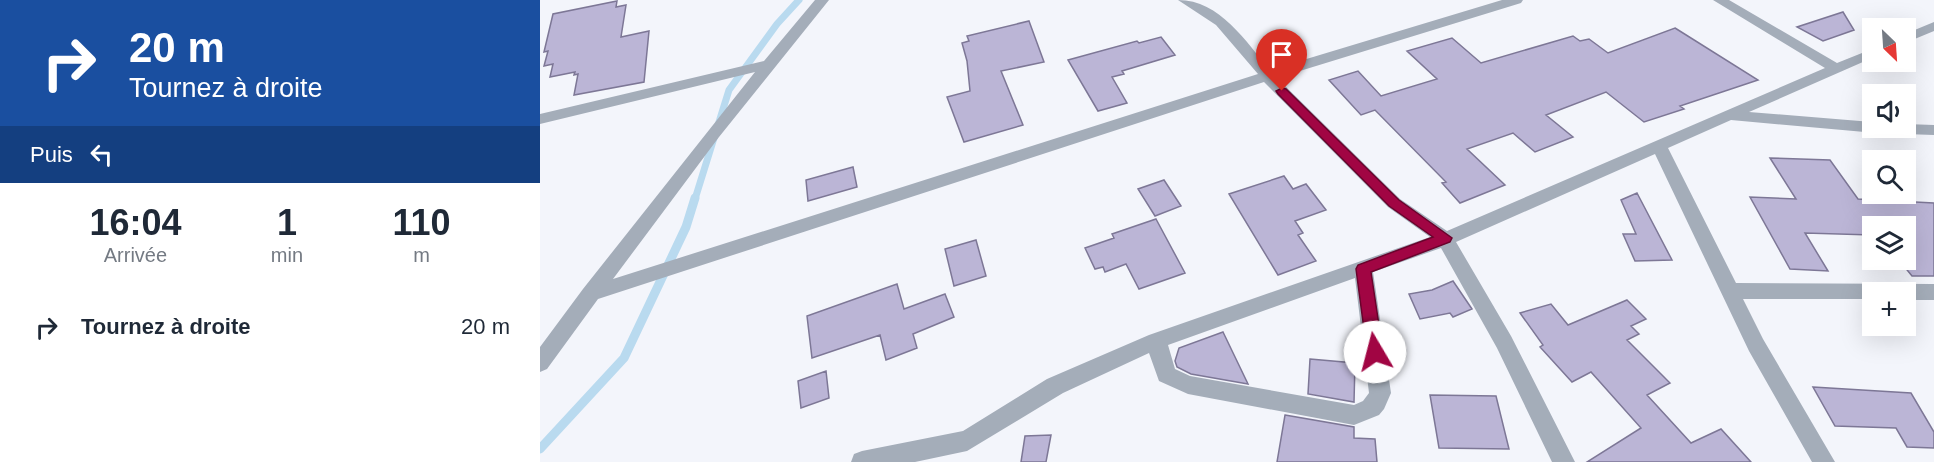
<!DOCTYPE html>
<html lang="fr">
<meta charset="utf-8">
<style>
body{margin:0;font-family:Arial,sans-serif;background:#f6f6f7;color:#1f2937;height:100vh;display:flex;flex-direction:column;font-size:22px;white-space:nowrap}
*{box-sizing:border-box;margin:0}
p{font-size:20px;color:#747a83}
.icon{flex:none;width:33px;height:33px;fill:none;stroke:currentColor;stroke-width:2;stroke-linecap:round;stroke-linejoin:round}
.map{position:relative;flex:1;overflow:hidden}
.side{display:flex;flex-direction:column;background:#fff;width:540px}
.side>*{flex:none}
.guide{background:#1a4fa0;color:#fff;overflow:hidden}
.needle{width:39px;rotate:155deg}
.controls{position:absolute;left:1322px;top:18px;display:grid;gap:12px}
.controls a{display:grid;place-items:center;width:54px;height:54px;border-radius:0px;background:#fff;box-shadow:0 6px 24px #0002;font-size:30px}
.pin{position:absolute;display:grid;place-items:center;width:51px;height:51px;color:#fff;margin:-62px -26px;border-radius:50% 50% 50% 0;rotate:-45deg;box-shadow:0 0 6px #0007}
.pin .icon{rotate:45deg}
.me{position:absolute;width:66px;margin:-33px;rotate:352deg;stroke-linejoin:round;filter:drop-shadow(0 0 4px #0008)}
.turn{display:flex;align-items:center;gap:21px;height:126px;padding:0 30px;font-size:27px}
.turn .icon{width:78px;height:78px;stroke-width:2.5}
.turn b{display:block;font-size:42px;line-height:51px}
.then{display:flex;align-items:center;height:57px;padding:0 30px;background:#0003;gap:12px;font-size:22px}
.eta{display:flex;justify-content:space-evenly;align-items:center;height:102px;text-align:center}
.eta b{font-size:36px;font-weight:800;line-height:42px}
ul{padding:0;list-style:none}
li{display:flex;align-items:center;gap:18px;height:84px;padding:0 30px}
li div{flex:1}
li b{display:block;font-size:22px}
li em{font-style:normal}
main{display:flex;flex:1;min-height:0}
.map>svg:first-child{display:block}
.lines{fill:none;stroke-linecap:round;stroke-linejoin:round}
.stream-far1{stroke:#b9daef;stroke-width:7}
.stream{stroke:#b9daef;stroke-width:9}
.building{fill:#bbb5d6;stroke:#7d7796;stroke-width:1.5}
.minor{fill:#a4adb9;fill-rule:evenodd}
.route{fill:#a10543;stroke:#69032c;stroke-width:1.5}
</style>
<main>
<section class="side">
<div class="guide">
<div class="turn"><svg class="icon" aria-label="right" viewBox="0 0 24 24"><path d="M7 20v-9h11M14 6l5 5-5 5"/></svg><div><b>20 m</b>Tournez à droite</div></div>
<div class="then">Puis<svg class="icon" aria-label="left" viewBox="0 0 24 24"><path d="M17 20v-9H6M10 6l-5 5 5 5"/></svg></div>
</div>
<div class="eta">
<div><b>16:04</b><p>Arrivée</p></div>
<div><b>1</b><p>min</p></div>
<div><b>110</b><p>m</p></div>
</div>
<ul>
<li><svg class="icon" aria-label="right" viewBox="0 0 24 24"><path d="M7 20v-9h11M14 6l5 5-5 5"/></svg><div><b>Tournez à droite</b></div><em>20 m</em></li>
</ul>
</section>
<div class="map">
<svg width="1394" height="462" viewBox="0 0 1394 462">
<rect width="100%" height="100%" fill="#f3f5fb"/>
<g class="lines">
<path class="stream-far1" d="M179 122 189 90 237 24 259 0
M155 199 174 138"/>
<path class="stream" d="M0 449 84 358 146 227 155 198"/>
</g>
<path class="building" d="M77 1 76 7 86 5 81 37 109 31 104 82 34 95 38 74 34 75 35 72 10 77 13 64 4 66 8 51 4 52 13 14Z
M1303 12 1314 30 1283 41 1257 27Z
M489 21 504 62 461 71 483 125 424 142 407 97 430 91 427 61 422 43 429 41 427 36Z
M1135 28 1218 80 1140 106 1144 109 1104 122 1066 92 1006 115 1033 137 995 152 973 133 927 149 965 185 920 203 902 183 906 182 835 110 821 115 789 80 818 71 841 96 897 79 867 51 912 38 941 63 1033 36 1040 41 1049 39 1068 53Z
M621 37 635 55 582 71 584 74 572 77 587 103 558 111 528 60 597 41 599 43Z
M1230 158 1290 160 1318 199 1394 203V276H1372L1359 260H1365V226H1332V235L1265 233 1288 271 1250 269 1210 197 1256 199Z
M313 167 317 187 268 201 266 180Z
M744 176 753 189 766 184 786 210 755 221 763 233 758 235 776 261 738 275 689 194Z
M624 180 641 206 615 216 598 189Z
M1097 193 1132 260 1095 261 1083 234H1096L1081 200Z
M616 219 645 273 599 289 586 264 565 272 563 267 555 269 545 248 574 238 572 234Z
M436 240 446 276 414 286 405 249Z
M913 281 932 309 913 317 910 313 880 319 869 294 892 290Z
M357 284 364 309 405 294 414 317 373 334 377 348 346 360 340 335 272 358 267 316Z
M1087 300 1106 319 1091 326 1099 334 1087 340 1130 383 1107 395 1151 443 1181 429 1211 462H1047L1101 428 1051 372 1032 382 1000 347 1003 345 980 313 1011 304 1028 325Z
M683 332 708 384 651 374 637 367 635 361 639 348Z
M770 359 815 363 814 402 768 394Z
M286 371 289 398 261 408 258 381Z
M1273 387 1371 393 1394 432V448L1367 447 1356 428 1295 426Z
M890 395 956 396 969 449 899 448Z
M745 415 814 427V438L835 439 837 462H737Z
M511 435 506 462H481L485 436Z"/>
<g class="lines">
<path class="minor" d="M275 0H289L179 137 73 279 718 74 676 25 638 0C680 0 706 42 730 70L962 0H983L981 3 737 78 860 199 907 231 1285 68 1173 0H1189L1297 63 1332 49V58L1209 112 1332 122V128H1365V124L1394 125V135L1336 133 1191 120 1128 148 1196 283 1394 284V300H1365V292H1332V299H1203L1223 339 1295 462H1272L1209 351 1115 154 916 242 971 336 1035 462H1012L957 348 901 248 833 272 851 393 844 409 839 415 814 425 648 394 619 381 609 353 523 393 427 451 375 462H311L314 454 322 451 423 431 507 379 609 335 890 237 848 207 724 82 58 299 7 369 0 372V347L43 289 215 72 0 124V114L224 61ZM815 278 829 393 823 401 814 405 650 376 635 369 628 345Z
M1394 22V31L1365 43V34Z"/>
</g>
<path class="route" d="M742 88 746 89 859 200 912 238 910 242 831 272 843 352 840 357 835 359 829 357 827 352 816 269 818 265 893 237 849 206 738 94 736 91Z"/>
</svg>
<div class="controls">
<a><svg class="needle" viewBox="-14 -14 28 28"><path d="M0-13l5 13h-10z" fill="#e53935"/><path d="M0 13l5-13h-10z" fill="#747a83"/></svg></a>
<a><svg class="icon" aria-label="sound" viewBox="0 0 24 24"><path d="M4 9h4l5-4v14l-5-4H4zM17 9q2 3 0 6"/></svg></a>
<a><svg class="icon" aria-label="search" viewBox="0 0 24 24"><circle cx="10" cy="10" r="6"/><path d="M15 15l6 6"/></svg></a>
<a><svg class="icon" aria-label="layers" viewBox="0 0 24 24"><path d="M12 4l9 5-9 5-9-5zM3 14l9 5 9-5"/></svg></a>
<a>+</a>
</div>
<div class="pin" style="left:742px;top:91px;background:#d93025"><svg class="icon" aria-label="arrive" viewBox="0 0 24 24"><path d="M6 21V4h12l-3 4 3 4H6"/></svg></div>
<svg class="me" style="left:835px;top:352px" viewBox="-20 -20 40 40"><circle r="19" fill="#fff"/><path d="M0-13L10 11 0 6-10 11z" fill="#a10543"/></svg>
</div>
</main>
